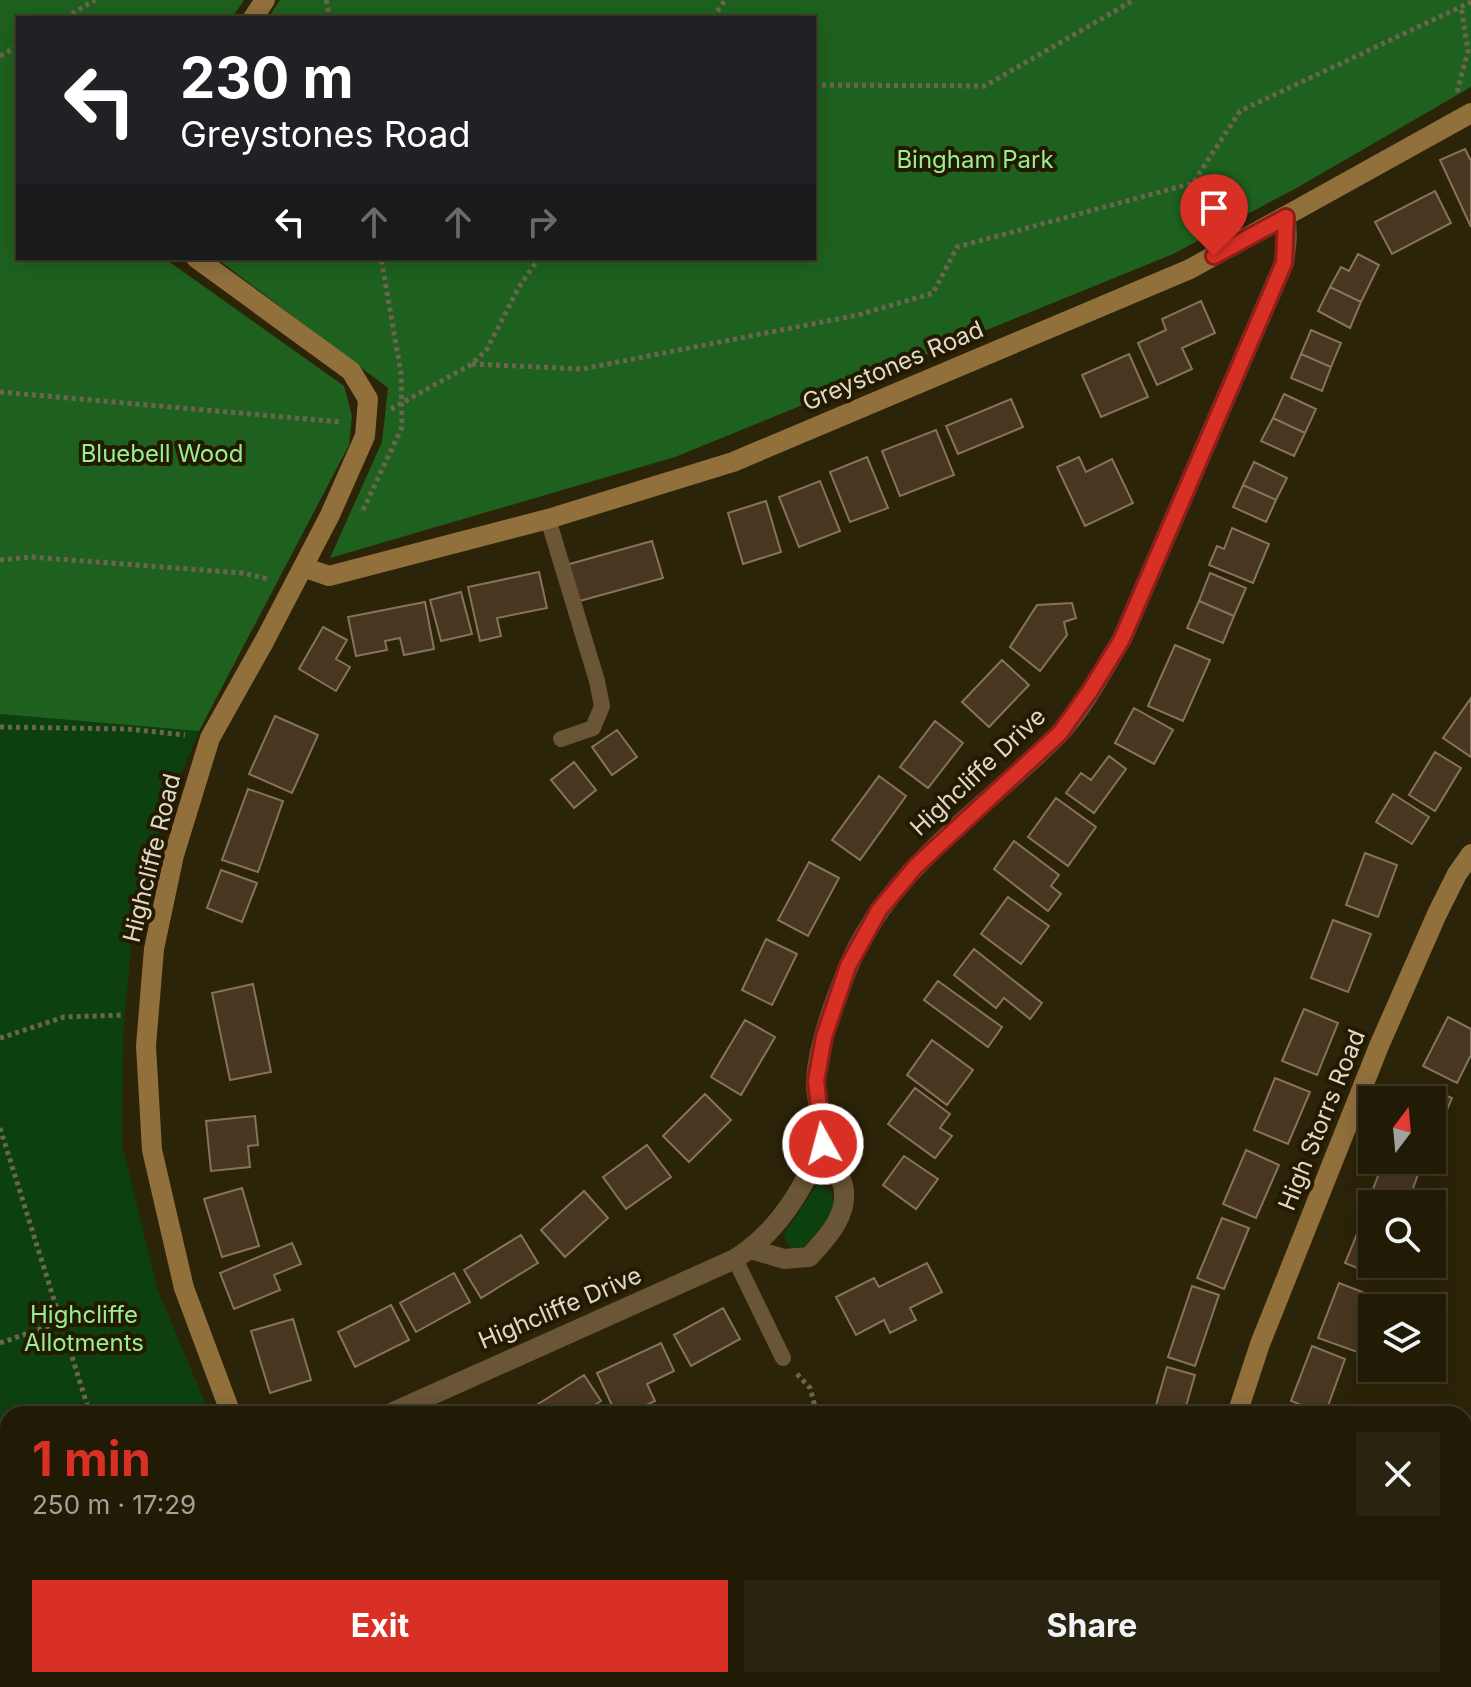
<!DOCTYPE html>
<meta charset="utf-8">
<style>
body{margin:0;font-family:Inter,sans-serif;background:#292410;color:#f1f3f6;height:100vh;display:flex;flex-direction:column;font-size:30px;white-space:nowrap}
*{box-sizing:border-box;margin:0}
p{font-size:26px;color:#a2a19b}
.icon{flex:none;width:44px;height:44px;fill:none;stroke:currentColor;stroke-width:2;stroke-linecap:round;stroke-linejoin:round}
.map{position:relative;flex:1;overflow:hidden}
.sheet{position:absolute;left:0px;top:1406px;width:1472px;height:282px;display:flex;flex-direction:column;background:#211b06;border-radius:24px 24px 0 0;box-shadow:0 4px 20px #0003,0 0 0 2px #3e3928}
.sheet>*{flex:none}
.banner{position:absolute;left:16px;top:16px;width:800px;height:244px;border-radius:0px;box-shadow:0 4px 20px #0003,0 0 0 2px #3e3928;background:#202124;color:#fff;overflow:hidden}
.needle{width:52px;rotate:16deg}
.buttons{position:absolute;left:1358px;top:1086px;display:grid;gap:16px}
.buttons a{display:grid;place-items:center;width:88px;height:88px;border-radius:0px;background:#211b06;box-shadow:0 4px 20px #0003,0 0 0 2px #3e3928;font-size:40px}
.pin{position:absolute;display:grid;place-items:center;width:68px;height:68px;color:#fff;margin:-82px -34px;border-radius:50% 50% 50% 0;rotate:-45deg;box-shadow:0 0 8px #0007}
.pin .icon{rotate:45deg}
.me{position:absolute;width:88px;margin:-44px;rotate:353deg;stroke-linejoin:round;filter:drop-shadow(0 0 6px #0008)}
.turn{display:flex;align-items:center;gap:28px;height:168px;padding:0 32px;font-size:36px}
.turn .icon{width:104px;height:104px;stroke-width:2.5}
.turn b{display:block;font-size:56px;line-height:68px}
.lanes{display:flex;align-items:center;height:76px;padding:0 32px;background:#0003;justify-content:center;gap:40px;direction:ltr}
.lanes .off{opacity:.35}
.round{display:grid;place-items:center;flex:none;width:84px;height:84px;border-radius:0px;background:#292410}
.overview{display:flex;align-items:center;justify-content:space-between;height:136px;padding:0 32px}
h1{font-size:48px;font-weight:700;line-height:60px;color:#d93025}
.button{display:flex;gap:16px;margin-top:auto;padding:16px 32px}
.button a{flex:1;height:92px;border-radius:0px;background:#d93025;color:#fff;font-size:32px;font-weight:700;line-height:92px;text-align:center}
.button a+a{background:#292410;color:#f1f3f6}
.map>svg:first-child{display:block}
.green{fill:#0d400f}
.forest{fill:#1e611f}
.building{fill:#493620;stroke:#88725a;stroke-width:2}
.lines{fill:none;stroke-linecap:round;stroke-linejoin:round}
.path{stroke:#6c654d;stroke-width:5;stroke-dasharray:4 4;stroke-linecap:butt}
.lane{stroke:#6a5536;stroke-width:16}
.street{stroke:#6a5536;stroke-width:20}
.secondary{stroke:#91703c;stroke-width:20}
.route-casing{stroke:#8d1f18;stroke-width:20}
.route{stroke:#d93025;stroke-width:14}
.labels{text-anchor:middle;stroke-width:8;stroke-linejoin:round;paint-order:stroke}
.park-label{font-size:24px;fill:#97ef94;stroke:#231a01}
.street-label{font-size:24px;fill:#ded9c9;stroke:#231a01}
</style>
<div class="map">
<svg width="1471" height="1687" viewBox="0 0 1471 1687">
<rect width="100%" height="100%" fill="#2c2408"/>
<path class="green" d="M0 714 199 731 163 817 133 925 123 1034 122 1145 158 1291 210 1414H8V1592L0 1568Z
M817 1185 830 1191 835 1205C827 1218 796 1277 784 1234Z
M37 1680H344L349 1687H40Z"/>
<path class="forest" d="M0 0H244L232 18H18V258H164L344 386 352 416 349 445 199 731 0 714Z
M280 0H1471V87L1300 186 1173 254 675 457 330 558 382 442 388 388 216 258H814V18H268Z
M0 1568 8 1592V1680H37L40 1687H0Z"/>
<path class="building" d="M1465 149 1471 161V227L1440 160Z
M1435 191 1451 223 1392 254 1375 222Z
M1358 254 1379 265 1361 302 1330 287 1341 267 1349 271Z
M1330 287 1361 302 1350 328 1318 311Z
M1201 301 1215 333 1182 348 1192 369 1157 385 1138 343 1166 330 1162 319Z
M1311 330 1341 343 1331 367 1301 354Z
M1129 354 1148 397 1101 417 1082 375Z
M1301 354 1331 367 1322 391 1291 378Z
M1284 394 1316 409 1305 433 1273 418Z
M1011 399 1023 427 958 454 946 426Z
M1273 418 1305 433 1294 456 1261 441Z
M936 430 954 475 900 496 882 451Z
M867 457 888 508 850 522 830 472Z
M1079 457 1086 472 1112 459 1133 503 1085 526 1057 467Z
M1254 462 1287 478 1276 500 1243 485Z
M820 481 840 531 799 547 779 497Z
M1243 485 1276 500 1266 522 1233 507Z
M766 501 781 552 743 564 728 513Z
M1232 528 1269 544 1253 583 1209 565 1217 546 1224 549Z
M652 541 663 578 576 602 566 565Z
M539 572 547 608 497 618 501 636 480 641 468 587Z
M1210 573 1246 588 1234 616 1199 601Z
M461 592 472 634 441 641 430 600Z
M1199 601 1234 616 1223 643 1187 628Z
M425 602 434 649 404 655 400 638 385 641 387 650 356 656 348 617Z
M1072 603 1076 618 1064 622 1067 635 1040 671 1010 647 1037 605Z
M323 627 347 640 336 659 350 667 336 691 299 669Z
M1175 645 1210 660 1183 721 1148 706Z
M1002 660 1029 685 989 727 962 702Z
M1471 698V757L1443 738Z
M1134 708 1173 730 1154 764 1115 743Z
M275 716 318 735 292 793 249 774Z
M935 721 963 743 928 788 900 767Z
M617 730 637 757 612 775 592 747Z
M1435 752 1461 768 1435 811 1409 795Z
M1109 756 1126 769 1094 813 1066 793 1081 773 1091 780Z
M574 762 596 790 574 808 551 780Z
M879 776 906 796 860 860 832 840Z
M248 789 283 801 258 872 222 860Z
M1393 794 1429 817 1412 844 1376 822Z
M1056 798 1096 827 1068 866 1028 837Z
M1014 841 1059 875 1051 886 1061 894 1048 911 994 869Z
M1365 853 1397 865 1378 917 1346 905Z
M809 862 839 878 808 936 778 920Z
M221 870 257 883 242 922 207 908Z
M1008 897 1049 926 1021 964 981 934Z
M1333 920 1371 934 1348 992 1311 978Z
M766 939 797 954 772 1005 742 990Z
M974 949 1042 1003 1030 1019 1004 998 996 1008 954 975Z
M938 981 1002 1027 988 1047 924 1000Z
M253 984 271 1072 230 1080 212 993Z
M1304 1009 1338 1023 1317 1075 1282 1061Z
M1448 1017 1471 1029V1055L1457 1083 1423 1066Z
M745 1020 775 1037 741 1095 711 1077Z
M932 1040 973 1070 947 1105 907 1075Z
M1275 1078 1310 1092 1288 1144 1254 1130Z
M1420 1085 1452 1098 1432 1145V1100H1414Z
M915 1088 950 1114 940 1128 952 1136 935 1158 888 1124Z
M705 1094 731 1120 689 1162 663 1136Z
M255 1116 258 1145 248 1146 250 1167 211 1171 206 1121Z
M647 1145 671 1177 626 1209 603 1177Z
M1246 1150 1279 1165 1256 1218 1223 1204Z
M904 1156 938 1179 916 1209 883 1185Z
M1384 1160H1410L1422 1164 1407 1204H1380L1369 1200Z
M242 1188 259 1246 222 1257 204 1199Z
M584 1191 608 1218 565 1257 541 1230Z
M1367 1210 1372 1213V1264H1384L1379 1277 1345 1263Z
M1222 1218 1249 1228 1224 1289 1197 1278Z
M521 1235 538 1263 481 1298 464 1270Z
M292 1243 301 1264 274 1275 280 1290 234 1309 220 1273Z
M927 1263 942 1292 910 1308 916 1320 890 1333 884 1320 856 1335 836 1297 874 1278 879 1287Z
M454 1273 470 1302 416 1332 400 1303Z
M1339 1283 1383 1300 1380 1308H1372V1331L1363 1354 1318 1338Z
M1192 1286 1219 1295 1195 1366 1168 1357Z
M391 1305 409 1340 355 1367 338 1332Z
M723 1308 740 1339 691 1366 674 1335Z
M293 1319 311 1380 270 1393 251 1331Z
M661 1343 674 1371 647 1384 655 1401 628 1414H616L597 1373Z
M1312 1346 1345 1359 1325 1414 1291 1401Z
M1167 1367 1195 1375 1184 1413 1156 1405Z
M584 1375 601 1401 580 1414H541L535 1406Z
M1466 1654 1471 1655V1687H1463Z
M415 1680H455L442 1687H419Z
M752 1680H770L776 1686 782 1687H744Z
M1069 1680H1108L1107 1687H1069Z
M1227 1680H1270L1271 1687H1227Z
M1396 1680H1423V1687H1396Z
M1423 1680H1451V1687H1423Z"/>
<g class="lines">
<path class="path" d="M326 0 330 18
M65 18 95 0
M713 18 725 0
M0 56 18 46
M814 85 985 86 1134 0
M1457 92 1468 51 1461 6
M472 364 582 369 858 315 933 293 957 247 1193 183 1240 111 1471 2
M0 392 341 422
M391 409 472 364 487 349 519 287 539 258
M363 510 402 427 401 373 381 258
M0 560 31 557 242 573 269 579
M0 727 128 729 185 735
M0 1038 64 1017 124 1015
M0 1128 90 1414
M0 1343 63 1321
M797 1374 810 1388 817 1414
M0 1594 8 1599
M170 1680 172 1687
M251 1687 266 1680"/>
<path class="lane" d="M548 519 597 681 602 706 593 728 561 739
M735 1259 783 1358"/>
<path class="street" d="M751 1249 784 1259 809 1257C829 1236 853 1210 841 1179 837 1167 829 1156 823 1144
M389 1414 735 1259C771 1236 793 1205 812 1167 815 1161 821 1153 823 1145 827 1127 814 1099 816 1079 819 1042 834 1002 848 968 888 869 985 809 1058 735 1084 708 1102 671 1122 639L1284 263 1287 238 1286 217"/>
<path class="secondary" d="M253 18 265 0
M196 258 351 371 368 399 365 436 330 515 265 640 210 738 174 855 154 949 146 1046 152 1150 184 1288 231 1414
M303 567 329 576 548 519 733 462 1190 269 1471 113
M1237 1414 1260 1344 1379 1046 1437 914 1457 874 1471 854
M357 1680 362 1687
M1175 1687 1176 1680"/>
</g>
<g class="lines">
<g class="route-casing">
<path id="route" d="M823 1144 816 1081 824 1037 848 966 879 910 916 866 1060 733 1090 691 1122 639 1284 263 1286 217 1214 256"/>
</g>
<use href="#route" class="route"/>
</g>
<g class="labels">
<g class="park-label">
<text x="975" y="168">Bingham Park</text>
<text x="162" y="462">Bluebell Wood</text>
<text x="84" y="1323">Highcliffe<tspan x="84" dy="28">Allotments</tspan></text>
</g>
<g class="street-label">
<text transform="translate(893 366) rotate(-23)" y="8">Greystones Road</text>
<text transform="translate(978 772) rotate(-43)" y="8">Highcliffe Drive</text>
<text transform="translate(152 858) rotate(-76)" y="8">Highcliffe Road</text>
<text transform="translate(1322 1120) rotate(-68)" y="8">High Storrs Road</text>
<text transform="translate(560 1308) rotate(-23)" y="8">Highcliffe Drive</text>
</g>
</g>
</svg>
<div class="buttons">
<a><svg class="needle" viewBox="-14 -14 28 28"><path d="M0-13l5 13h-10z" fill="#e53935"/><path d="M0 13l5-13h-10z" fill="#a2a19b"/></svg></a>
<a><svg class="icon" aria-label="search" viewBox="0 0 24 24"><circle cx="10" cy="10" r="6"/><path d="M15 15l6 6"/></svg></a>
<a><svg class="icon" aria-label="layers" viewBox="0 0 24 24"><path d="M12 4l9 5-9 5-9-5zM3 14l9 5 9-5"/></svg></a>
</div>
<div class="pin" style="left:1214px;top:256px;background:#d93025"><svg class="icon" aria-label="arrive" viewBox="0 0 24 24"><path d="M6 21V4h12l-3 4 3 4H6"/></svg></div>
<svg class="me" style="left:823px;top:1144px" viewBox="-20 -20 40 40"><circle r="17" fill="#d93025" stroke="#fff" stroke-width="3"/><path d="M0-11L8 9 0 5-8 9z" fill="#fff"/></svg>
<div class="banner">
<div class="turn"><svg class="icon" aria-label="left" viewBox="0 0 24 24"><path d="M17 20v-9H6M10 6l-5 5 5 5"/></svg><div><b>230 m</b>Greystones Road</div></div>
<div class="lanes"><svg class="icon" aria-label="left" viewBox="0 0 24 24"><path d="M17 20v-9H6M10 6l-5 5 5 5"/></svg><svg class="icon off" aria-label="ahead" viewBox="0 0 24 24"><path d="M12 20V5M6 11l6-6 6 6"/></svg><svg class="icon off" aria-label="ahead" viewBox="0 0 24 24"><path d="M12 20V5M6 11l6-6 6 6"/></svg><svg class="icon off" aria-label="right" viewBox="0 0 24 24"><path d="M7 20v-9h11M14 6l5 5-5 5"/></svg></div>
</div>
<section class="sheet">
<div class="overview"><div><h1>1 min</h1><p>250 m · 17:29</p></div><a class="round"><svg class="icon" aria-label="close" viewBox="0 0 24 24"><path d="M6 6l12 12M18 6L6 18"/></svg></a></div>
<div class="button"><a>Exit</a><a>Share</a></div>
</section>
</div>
